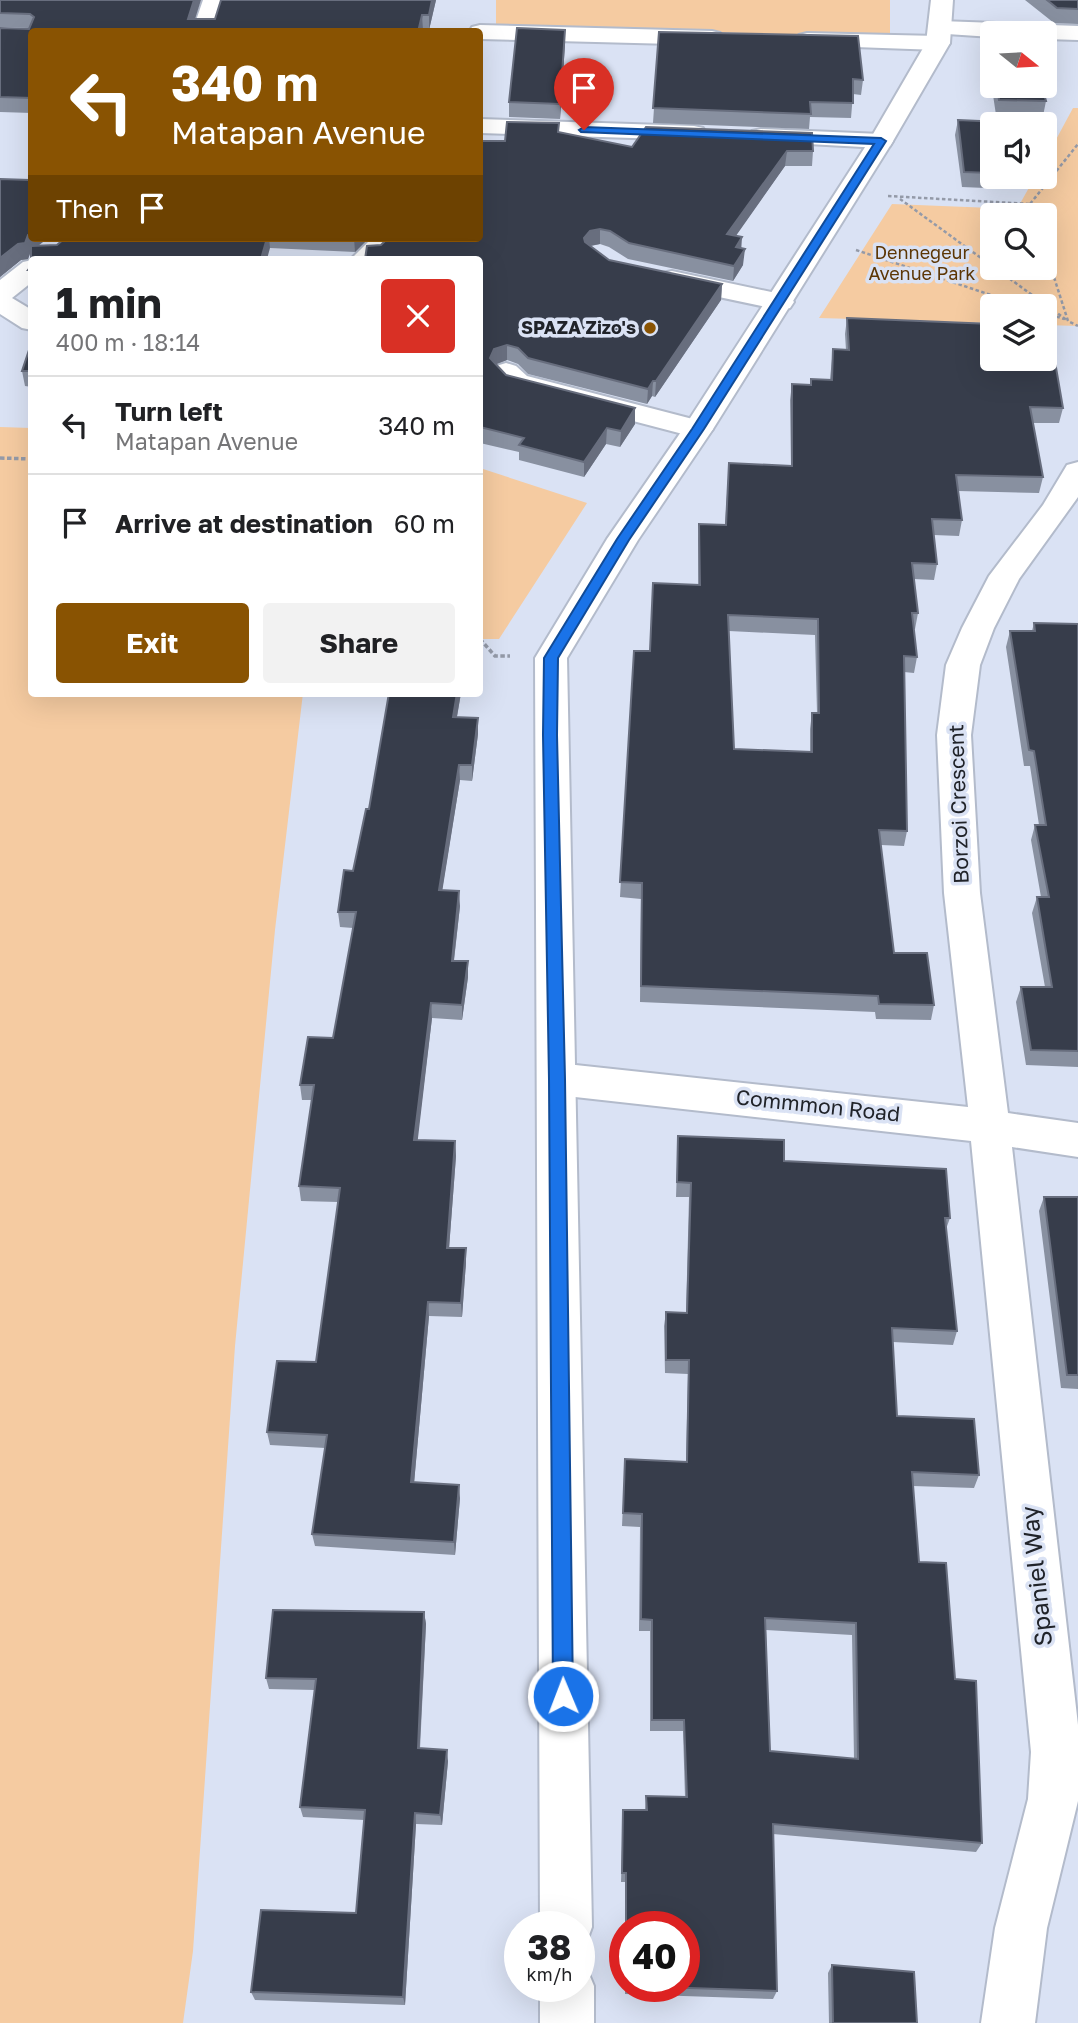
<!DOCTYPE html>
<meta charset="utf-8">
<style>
body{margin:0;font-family:"Golos Text",sans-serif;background:#f2f2f2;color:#202124;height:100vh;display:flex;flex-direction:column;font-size:26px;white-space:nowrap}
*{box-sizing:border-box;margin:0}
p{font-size:23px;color:#757577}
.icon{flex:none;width:38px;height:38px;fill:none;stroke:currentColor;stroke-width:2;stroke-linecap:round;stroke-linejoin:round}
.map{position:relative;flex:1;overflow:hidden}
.panel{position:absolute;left:28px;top:256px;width:455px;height:441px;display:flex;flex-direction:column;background:#fff;border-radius:7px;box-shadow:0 7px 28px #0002}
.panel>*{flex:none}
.top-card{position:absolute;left:28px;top:28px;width:455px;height:214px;border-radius:7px;box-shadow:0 7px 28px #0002;background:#895302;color:#fff;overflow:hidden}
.needle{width:46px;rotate:108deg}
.controls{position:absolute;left:980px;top:21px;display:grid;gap:14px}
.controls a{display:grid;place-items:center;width:77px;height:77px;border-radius:7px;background:#fff;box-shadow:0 7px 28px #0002;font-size:35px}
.speed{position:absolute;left:504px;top:1911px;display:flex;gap:14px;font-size:35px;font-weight:700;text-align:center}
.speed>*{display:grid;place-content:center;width:91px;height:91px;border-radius:50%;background:#fff;box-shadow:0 7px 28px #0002;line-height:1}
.speed small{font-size:18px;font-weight:400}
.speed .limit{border:10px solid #d22;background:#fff;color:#111}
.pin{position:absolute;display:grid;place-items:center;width:60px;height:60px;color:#fff;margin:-72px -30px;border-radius:50% 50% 50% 0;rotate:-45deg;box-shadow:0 0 7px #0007}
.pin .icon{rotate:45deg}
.me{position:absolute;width:77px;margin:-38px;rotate:359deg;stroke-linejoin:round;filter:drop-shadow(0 0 5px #0008)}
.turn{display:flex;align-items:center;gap:24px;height:147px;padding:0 28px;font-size:32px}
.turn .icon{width:91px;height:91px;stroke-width:2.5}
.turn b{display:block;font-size:49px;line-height:60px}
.then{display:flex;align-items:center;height:66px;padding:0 28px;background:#0003;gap:14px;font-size:26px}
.round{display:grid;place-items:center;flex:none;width:74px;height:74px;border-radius:7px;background:#f2f2f2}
.summary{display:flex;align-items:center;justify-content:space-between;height:119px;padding:0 28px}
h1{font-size:42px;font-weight:700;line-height:52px}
.cta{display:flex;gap:14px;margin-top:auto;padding:14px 28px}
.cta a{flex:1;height:80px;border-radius:7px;background:#895302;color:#fff;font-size:28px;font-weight:700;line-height:80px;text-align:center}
.cta a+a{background:#f2f2f2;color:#202124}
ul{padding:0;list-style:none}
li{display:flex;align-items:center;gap:21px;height:98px;padding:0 28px;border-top:2px solid #e0e0e0}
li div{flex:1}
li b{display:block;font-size:26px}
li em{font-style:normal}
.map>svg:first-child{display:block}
.green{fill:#f5cba1;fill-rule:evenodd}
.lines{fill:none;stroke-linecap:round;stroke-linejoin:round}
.minor-casing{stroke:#b3bbcb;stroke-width:4}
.tertiary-casing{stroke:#b3bbcb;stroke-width:4}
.path-far1{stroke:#949aa8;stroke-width:2.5;stroke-dasharray:3.5 2.5;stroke-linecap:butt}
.path{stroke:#949aa8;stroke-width:3.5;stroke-dasharray:4.5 2.5;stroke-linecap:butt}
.minor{fill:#fff;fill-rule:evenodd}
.tertiary{fill:#fff;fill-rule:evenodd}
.wall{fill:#8890a0;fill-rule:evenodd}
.shaded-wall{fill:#686e7e}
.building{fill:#373d4b;stroke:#686e7e;stroke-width:2;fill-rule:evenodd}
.route{fill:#1a73e8;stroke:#114b97;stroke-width:2}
.poi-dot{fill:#895302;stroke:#dae2f4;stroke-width:2.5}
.labels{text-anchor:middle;stroke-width:7;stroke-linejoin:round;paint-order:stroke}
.far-park-label{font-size:18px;fill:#5c3605;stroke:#dae2f4}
.far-poi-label{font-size:18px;font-weight:bold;fill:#202329;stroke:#dae2f4;text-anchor:end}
.street-label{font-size:21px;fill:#202329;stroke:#dae2f4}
.near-street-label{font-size:24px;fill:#202329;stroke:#dae2f4}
</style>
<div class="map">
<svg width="1078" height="2023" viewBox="0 0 1078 2023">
<rect width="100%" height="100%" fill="#dae2f4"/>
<path class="green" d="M496 0H890V37L496 26Z
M1073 108H1078V326L1045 325V306H992V323L819 318 892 204 1017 209 1035 177H1045V160ZM992 215H1045V268H992Z
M0 427 31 428 32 693H303L275 930 235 1346 193 1951 183 2023H0Z
M480 468 587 503 499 639H480Z"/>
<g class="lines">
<g class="minor-casing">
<path id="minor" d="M203 0H225L215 32H192Z
M940 21 1078 26V40L1045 39V33H992V37L932 33 929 28 932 23Z
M480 25 712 31 720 33 724 38 720 43 712 45 480 39V32H469L472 27Z
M807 33 938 36 946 38 950 43 946 48 938 50 799 45 795 40 799 35Z
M480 119 694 126 703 128 706 133 703 138 694 140 480 133Z
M761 129 881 134 890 136 893 141 890 146 881 148 752 141 749 136 752 131Z
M372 238H401L380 259H351Z
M32 260V282L12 298 32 310V330L22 328 0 314V280L23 262Z
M672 271 790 296 794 302 790 308 780 310 662 285 659 279 662 273Z
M506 363 516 366 527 376 708 423 713 429 708 435 698 438 507 388 492 372 496 366Z
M1078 462V497L1019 579 994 628 980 665 971 735 980 893 1008 1113 1078 1123V1157L1012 1147 1078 1725V1801L1047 1928 1035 2023H981L995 1928 1028 1799 1031 1752 971 1141 557 1095 543 1090 537 1079 543 1068 557 1063 968 1107 944 893 937 735 946 665 962 628 989 576 1043 505 1067 465Z"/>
</g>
<g class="tertiary-casing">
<path id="tertiary" d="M931 0H953L950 43 893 141 713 429 638 540 567 658 592 1927 585 1946 579 1948V1927H540L535 658 607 539 683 429 869 141 926 43Z
M579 1964 586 1967 594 1986V2023H540V1986H579Z"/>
</g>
<path class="path-far1" d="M888 196 1030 204
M900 199 992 266
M1034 215 1030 204 1078 144
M1045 249 1068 321 1078 326
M856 250 1024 306
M995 268 1068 321
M1045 313 1064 319"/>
<path class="path" d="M0 458 32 459
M480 639 495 656H510"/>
<use href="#minor" class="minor"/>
<use href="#tertiary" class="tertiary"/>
</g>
<path class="wall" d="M0 0 195 19H215L436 0 429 30 32 32V113L0 112V28H29L0 27Z
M1025 0H1078V24L1054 23Z
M565 30 560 119 509 117V102Z
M659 32 863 80 861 95 853 94 851 118 810 117 809 129 653 123Z
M989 33H992V86H1042L1046 101 1043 116 996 115 986 48Z
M958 120 992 124V177H1011L1009 189 962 187 955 135Z
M559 132 632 147 813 151 812 166H785L735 236 741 248 743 265 733 281 628 259 609 247 600 244 591 246 609 260 722 284 721 300 655 397 652 396 647 404 528 374 518 364 507 360 496 364 506 375 635 424 620 447 606 444 584 477 519 460V452L480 443V259L381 245 480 238 505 141Z
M0 179 32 238H48L38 246 57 245 65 238H369L355 252 270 248 32 259V284L28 270 31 266V251L28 259 21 260 0 277Z
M847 318 1063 408 1059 423H1033L1043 477 1039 493 958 491 962 520 959 536 934 535 937 564 934 580 914 579 918 613 915 629H914L917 657 914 673 904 672 907 831 904 846 881 845 894 953 934 1005 931 1020 876 1019 875 1012 640 1002 641 899 620 897 634 651H650L698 585V540L699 524 725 525 729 463 791 466 790 400 792 384 810 385 811 379H830L833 349 846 350 845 334ZM729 631 815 635 817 713H812L810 729V752L734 749Z
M32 341V387L25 386 22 371Z
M1034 623 1078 624V1067L1026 1065 1016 1002 1021 987H1045L1032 913 1037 897H1041L1031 840 1035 825H1039L1030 766H1024L1006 647 1010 631H1032Z
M389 693H461L457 717 478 734 472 781 460 780 442 890 460 906 454 961H468V977L462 1020 432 1018 417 1140 455 1141 456 1156 449 1248H466V1262L462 1317 429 1316 414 1483 460 1498 455 1555 315 1546 312 1534 325 1448 270 1445 267 1432 316 1362 338 1202 301 1201 299 1186 312 1100H302L300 1085 333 1038 353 928 340 927 338 912 353 871 369 809Z
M678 1136 784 1161 950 1218 946 1229 957 1331 953 1345 893 1342 897 1416 979 1475 974 1488 913 1486 919 1562 955 1679 982 1843 976 1852 773 1834 777 1991 773 1999 625 1994V1986H684V1927H625V1882H621L623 1810H645L646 1796 685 1797 683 1731H650V1631H639L640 1527 622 1526 625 1459 686 1462 688 1374 665 1373 664 1326 666 1312 686 1313 689 1197H676ZM766 1630 852 1635 854 1759 770 1751Z
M1044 1197H1078V1389L1061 1388 1039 1211Z
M424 1612 426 1624 420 1749 448 1761 442 1825 416 1824 405 2005 255 2000 251 1992 356 1913 364 1820 303 1817 300 1807 315 1690 269 1689 266 1678Z
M832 1965 917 2023H829L828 1973Z"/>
<path class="shaded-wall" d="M194 0H201L191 32 188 19Z
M432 0H436L429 30V15Z
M422 15 423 30 422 32H418Z
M565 30V44L560 119V104Z
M787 151 785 166 726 250 727 234Z
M600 229V244L589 246 584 254V238L590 231Z
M32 233V238H48L31 251 28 259 21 260 0 277V258Z
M742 237 741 253 736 247Z
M267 238H269L270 248 267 259H261Z
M354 238H369L355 252Z
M745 249 743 265 733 281 734 266Z
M722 284 721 300 655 397 656 381Z
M507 345V360L494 365 490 358 494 349Z
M653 381 652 396 647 404 648 389Z
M635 408V424L620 447 621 431Z
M607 428 606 444 584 477V462Z
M457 693H461L454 733 453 717Z
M478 718V734L472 781V765Z
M459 765 460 780 440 905 439 890Z
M459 891 460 906 452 976V961Z
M468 961V977L462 1020V1005Z
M431 1003 432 1018 416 1155 414 1140Z
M455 1141 456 1156 448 1262 447 1248Z
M466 1248V1262L462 1317 461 1303Z
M428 1302 429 1316 413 1495 411 1482Z
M459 1485 460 1498 455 1555 454 1542Z
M424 1612 426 1624 419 1759 418 1748Z
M447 1750 448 1761 442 1825 440 1815Z
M415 1813 416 1824 405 2005 403 1997Z"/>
<path class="building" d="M0 0H194L188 19H215L221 0H432L429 15H422L418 32H32V98L0 97V28L29 29 34 17 30 14 0 13Z
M1047 0H1078V9L1057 8Z
M517 28 565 30 560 104 509 102Z
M659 32 858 36 863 80 853 79V103L810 102 811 114 653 108Z
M989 33H995H992V57Z
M997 86H1042L1046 101 999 100Z
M958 120 1001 122 1002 124H992V173L964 172Z
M507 122 559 123 558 132 632 147 646 127 812 133 813 151H787L727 234 742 237 736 247 745 249 734 266 629 243 610 231 600 229 590 231 584 238 585 242 609 260 722 284 656 381H653L648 389 528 358 518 348 507 345 494 349 490 358 506 375 635 408 621 431 607 428 584 462 519 445 524 438 480 427V259H365L367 246 381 245 388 238H480V141H505Z
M32 176V233L28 235 25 243 18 244 0 258V179L30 180Z
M65 238H267L261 259H32V270H28L31 266V246L57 245Z
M847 318 992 324V359H1045V327H1049L1063 408 1030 407 1043 477 956 475 962 520 932 519 937 564 912 563 918 613H912L917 657 904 656 907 831 879 830 894 953H927L934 1005 879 1004 878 996 641 986 642 883 620 882 634 651H650L653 583 700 585 699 524 726 525 729 463 792 466V384L811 385V379L832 380 833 349 849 350ZM728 615 818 619 819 713H812V752L734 749Z
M32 341V371H22Z
M1034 623 1078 624V1051L1031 1050 1021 987H1052L1037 897H1049L1035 825H1046L1034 751 1029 750 1010 631H1035Z
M389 693H457L453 717 478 718 472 765H459L439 890 459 891 452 961H468L462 1005 431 1003 414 1140 455 1141 447 1248H466L461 1303 428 1302 411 1482 459 1485 454 1542 312 1534 327 1435 267 1432 277 1361 316 1362 340 1188 299 1186 314 1085H300L308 1037 333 1038 356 912H338L344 870 353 871 366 809H369Z
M678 1136 784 1140V1161L946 1169 950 1218H945L957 1331 892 1328 897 1416 974 1419 979 1475 912 1472 919 1562 946 1563 955 1679 976 1681 982 1843 773 1824 777 1991 630 1986H684V1927H626V1873H622L623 1810H647L646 1796 687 1797 684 1720H652V1620L641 1619 642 1514 623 1513 625 1459 687 1462 689 1360H666V1312L687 1313 691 1183 677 1182ZM765 1618 856 1623 858 1759 770 1751Z
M1044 1197H1078V1375H1067Z
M273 1610 424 1612 418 1748 447 1750 440 1815 415 1813 403 1997 251 1992 261 1910 356 1913 365 1810 300 1807 316 1679 266 1678Z
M832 1965 914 1972 917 2023H833Z"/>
<path class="route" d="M584 127 881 138 886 141 704 429 629 540 558 658 557 735 565 1079 573 1696 570 1703 563 1706 556 1703 553 1696 549 1079 543 735 544 658 617 539 692 429 874 144 581 132 579 130Z"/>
<circle class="poi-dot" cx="650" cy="328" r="7"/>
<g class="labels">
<g class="far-park-label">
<text x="922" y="259">Dennegeur<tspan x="922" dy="21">Avenue Park</tspan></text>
</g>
<g class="far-poi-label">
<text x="636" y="334">SPAZA Zizo's</text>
</g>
<g class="street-label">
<text transform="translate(959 804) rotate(-92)" y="7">Borzoi Crescent</text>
<text transform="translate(818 1106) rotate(6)" y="7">Commmon Road</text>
</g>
<g class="near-street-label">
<text transform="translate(1037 1576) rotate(-96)" y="8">Spaniel Way</text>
</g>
</g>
</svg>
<div class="controls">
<a><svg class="needle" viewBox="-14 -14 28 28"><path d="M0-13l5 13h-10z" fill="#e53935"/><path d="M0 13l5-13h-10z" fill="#757577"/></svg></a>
<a><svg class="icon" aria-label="sound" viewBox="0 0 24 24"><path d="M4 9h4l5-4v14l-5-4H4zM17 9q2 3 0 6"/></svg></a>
<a><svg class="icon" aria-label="search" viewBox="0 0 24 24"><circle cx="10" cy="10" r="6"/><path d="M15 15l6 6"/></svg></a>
<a><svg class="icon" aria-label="layers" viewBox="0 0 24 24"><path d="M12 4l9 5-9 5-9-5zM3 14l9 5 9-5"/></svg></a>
</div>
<div class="speed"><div>38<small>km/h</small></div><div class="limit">40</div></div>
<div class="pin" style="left:584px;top:130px;background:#d93025"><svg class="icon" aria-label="arrive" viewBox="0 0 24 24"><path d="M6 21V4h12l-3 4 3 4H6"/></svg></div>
<svg class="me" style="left:563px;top:1696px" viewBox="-20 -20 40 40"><circle r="17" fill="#1a73e8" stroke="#fff" stroke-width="3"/><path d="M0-11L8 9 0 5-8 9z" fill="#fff"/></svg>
<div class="top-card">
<div class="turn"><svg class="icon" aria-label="left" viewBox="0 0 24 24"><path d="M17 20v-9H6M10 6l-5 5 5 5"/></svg><div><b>340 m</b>Matapan Avenue</div></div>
<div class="then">Then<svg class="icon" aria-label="arrive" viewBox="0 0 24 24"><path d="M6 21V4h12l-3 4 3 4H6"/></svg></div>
</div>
<section class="panel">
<div class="summary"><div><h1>1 min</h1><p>400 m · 18:14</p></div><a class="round" style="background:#d93025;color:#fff"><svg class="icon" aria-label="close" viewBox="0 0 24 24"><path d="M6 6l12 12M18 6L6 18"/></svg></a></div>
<ul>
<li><svg class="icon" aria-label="left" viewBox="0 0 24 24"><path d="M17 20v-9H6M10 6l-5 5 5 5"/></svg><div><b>Turn left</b><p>Matapan Avenue</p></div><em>340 m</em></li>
<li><svg class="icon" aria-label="arrive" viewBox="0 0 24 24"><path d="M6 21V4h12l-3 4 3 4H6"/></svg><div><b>Arrive at destination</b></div><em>60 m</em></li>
</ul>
<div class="cta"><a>Exit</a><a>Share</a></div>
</section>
</div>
